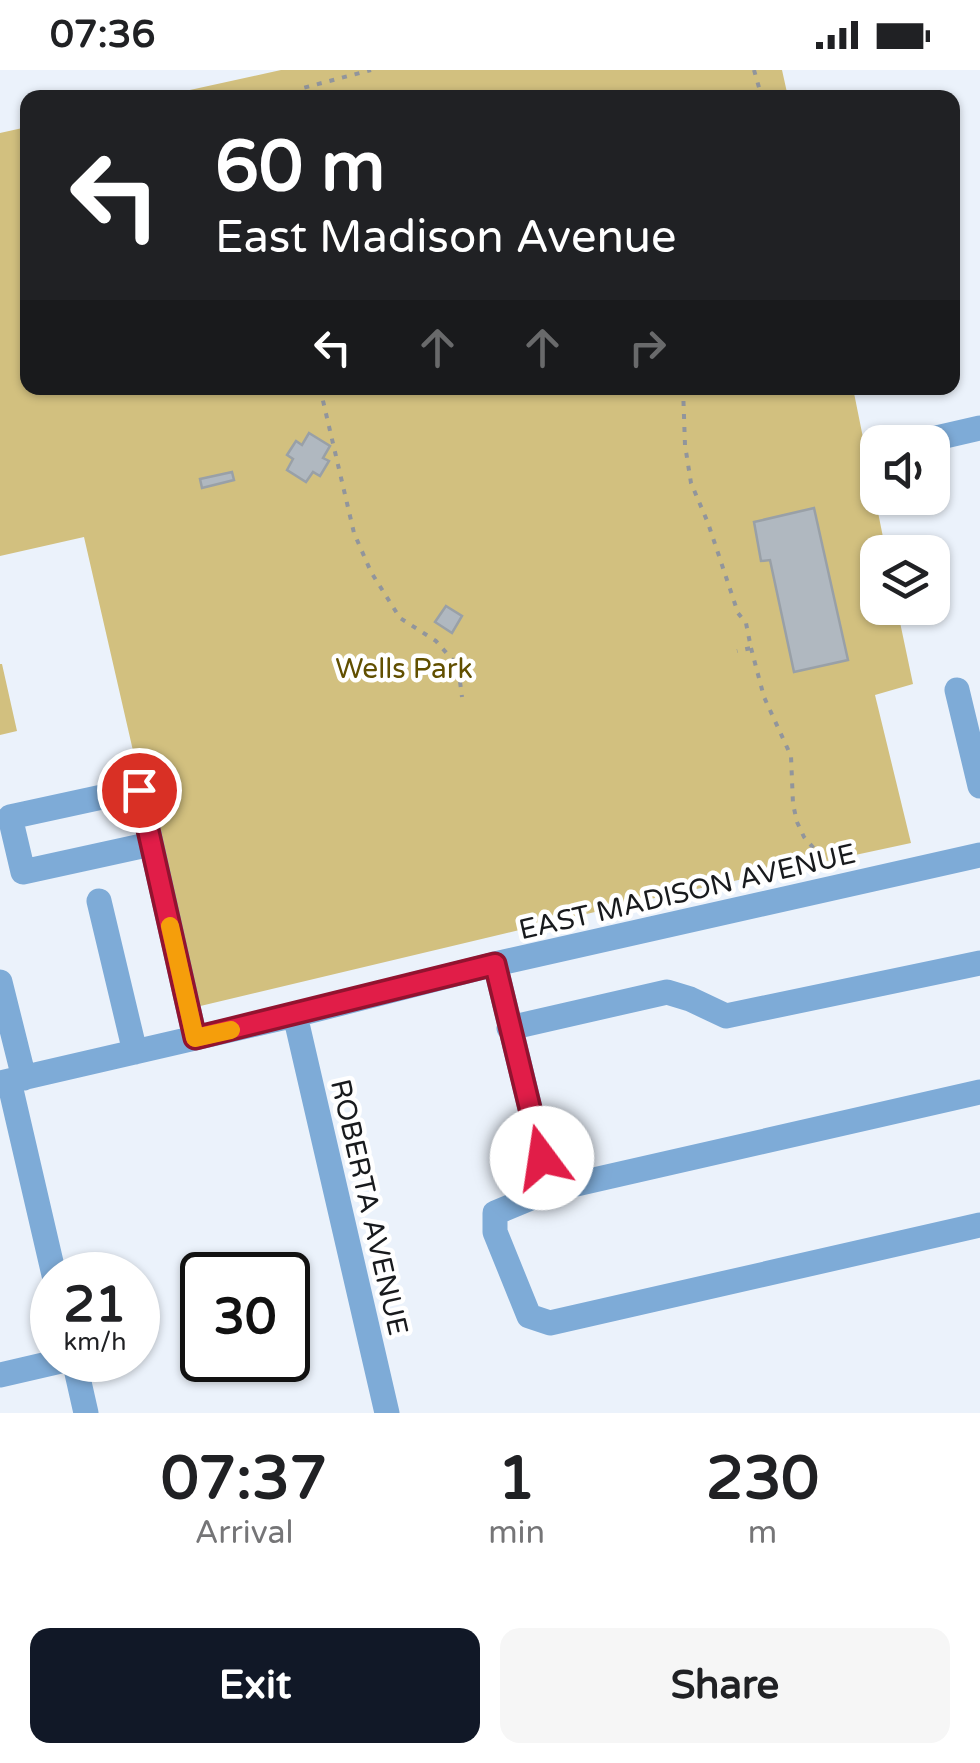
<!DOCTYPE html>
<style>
body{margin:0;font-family:"Varela Round",sans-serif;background:#f6f6f6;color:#202124;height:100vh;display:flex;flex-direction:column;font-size:38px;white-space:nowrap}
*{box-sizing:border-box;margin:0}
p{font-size:32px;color:#757577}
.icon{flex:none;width:55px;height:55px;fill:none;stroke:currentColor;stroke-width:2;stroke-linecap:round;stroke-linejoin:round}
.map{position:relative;height:1343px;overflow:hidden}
.panel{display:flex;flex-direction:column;background:#fff;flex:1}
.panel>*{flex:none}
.guide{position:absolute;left:20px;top:20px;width:940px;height:305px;border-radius:20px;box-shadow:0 2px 8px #0004;background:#202124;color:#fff;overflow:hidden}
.buttons{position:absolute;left:860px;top:355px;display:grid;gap:20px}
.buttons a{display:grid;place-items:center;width:90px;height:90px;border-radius:20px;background:#fff;box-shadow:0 2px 8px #0004;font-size:50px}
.speed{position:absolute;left:30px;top:1182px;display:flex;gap:20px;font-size:50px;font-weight:700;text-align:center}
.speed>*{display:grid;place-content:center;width:130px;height:130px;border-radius:50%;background:#fff;box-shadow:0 2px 8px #0004;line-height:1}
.speed small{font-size:25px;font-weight:400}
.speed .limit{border:5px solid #111;border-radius:15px;background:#fff;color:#111}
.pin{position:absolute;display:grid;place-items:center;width:85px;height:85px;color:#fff;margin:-42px;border:5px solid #fff;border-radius:50%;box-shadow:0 2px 10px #0007}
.me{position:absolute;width:110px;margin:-55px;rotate:346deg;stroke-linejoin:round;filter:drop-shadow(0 0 8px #0008)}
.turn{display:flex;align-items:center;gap:35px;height:210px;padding:0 30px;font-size:45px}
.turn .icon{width:130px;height:130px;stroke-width:2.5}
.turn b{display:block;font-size:70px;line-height:85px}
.lanes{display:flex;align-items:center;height:95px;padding:0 30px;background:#0003;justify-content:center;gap:50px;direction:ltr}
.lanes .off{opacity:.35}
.eta{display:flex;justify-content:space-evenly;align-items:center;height:170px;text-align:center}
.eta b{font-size:60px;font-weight:800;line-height:70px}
.cta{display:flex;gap:20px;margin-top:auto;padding:20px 30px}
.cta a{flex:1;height:115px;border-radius:20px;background:#111827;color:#fff;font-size:40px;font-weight:800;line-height:115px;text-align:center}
.cta a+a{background:#f6f6f6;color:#202124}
.status{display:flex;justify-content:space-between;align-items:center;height:70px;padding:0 50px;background:#fff;direction:ltr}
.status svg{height:28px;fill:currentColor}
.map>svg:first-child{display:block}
.green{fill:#d2c07f}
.building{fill:#b0b8c0;stroke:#99a0a7;stroke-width:2.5}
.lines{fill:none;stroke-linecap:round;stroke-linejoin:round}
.path{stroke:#91959c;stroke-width:4;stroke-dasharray:5 8;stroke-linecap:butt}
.minor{stroke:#7eabd7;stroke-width:25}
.route-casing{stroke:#92132f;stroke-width:25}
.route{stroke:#e11d48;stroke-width:18}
.slow{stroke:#f59e0b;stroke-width:18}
.labels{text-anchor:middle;stroke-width:9;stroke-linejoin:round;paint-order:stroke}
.park-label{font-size:28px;fill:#614f00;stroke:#fff}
.street-label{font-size:28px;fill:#181a1d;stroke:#fff}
</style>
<div class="status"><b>07:36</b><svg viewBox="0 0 49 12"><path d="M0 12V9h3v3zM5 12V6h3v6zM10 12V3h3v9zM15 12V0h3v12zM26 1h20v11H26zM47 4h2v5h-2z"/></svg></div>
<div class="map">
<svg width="980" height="1343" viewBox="0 0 980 1343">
<rect width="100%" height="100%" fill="#ebf2fb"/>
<path class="green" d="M281 0H782L788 27H158Z
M27 57 28 318H853L886 482H878V538H897L913 614 875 625 911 773 641 831 192 938 84 467 0 486V63Z
M0 594H2L17 661 0 665Z"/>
<path class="building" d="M309 363 330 376 323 388 329 391 320 406 313 402 306 412 287 400 293 389 287 385 296 371 302 375Z
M232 402 234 410 202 418 200 409Z
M814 438 848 590 794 602 770 490 761 491 754 452Z
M446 536 462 546 452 563 435 552Z"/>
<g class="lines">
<path class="path" d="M754 0 762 28
M297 28 303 18 371 0
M320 318 354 463 371 502 400 548 436 571 458 596 462 627
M683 318 685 375 691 413 708 453 738 543 746 553 751 578 737 581
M751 578 764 627 791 686 793 734 797 752 804 767 817 782 836 793"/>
<path class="minor" d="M919 372 980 358
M957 620 980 716
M151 774 23 802 10 747 139 719 195 968
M99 831 135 982
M495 894 550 1120
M0 912 24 1008
M295 945 387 1343
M509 958 667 922 690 929 726 946 980 893
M9 1011 54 1205
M0 1013 295 945 495 894 980 785
M980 1022 550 1120 495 1143V1162L529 1246 550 1253 980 1155
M74 1290 86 1343
M0 1305 65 1290"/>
</g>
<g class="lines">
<g class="route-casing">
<path id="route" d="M139 720 195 968 495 894 542 1088"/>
</g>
<use href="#route" class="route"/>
<path class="slow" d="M170 856 195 968 231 960"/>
</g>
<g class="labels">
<g class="park-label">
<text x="404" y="608">Wells Park</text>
</g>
<g class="street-label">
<text transform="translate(687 821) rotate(-13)" y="10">EAST MADISON AVENUE</text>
<text transform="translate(370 1137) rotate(77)" y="10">ROBERTA AVENUE</text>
</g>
</g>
</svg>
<div class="buttons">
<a><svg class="icon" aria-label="sound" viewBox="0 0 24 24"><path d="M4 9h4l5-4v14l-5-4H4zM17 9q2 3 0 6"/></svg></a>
<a><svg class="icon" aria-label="layers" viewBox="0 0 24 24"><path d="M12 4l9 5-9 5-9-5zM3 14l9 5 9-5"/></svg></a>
</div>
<div class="speed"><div>21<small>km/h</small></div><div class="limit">30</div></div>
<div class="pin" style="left:139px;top:720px;background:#d93025"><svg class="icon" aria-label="arrive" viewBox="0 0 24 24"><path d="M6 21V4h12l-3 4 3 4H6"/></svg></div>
<svg class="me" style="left:542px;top:1088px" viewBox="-20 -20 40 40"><circle r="19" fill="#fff"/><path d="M0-13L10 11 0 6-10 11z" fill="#e11d48"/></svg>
<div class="guide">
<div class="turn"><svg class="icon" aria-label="left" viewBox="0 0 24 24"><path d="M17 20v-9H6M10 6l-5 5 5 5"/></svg><div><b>60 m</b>East Madison Avenue</div></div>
<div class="lanes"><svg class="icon" aria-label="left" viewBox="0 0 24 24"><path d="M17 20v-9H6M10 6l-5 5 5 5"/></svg><svg class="icon off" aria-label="ahead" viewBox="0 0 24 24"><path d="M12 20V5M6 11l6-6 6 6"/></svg><svg class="icon off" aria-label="ahead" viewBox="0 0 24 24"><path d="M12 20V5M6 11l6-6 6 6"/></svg><svg class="icon off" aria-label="right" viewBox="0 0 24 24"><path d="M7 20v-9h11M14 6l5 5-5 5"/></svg></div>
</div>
</div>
<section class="panel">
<div class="eta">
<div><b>07:37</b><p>Arrival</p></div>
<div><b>1</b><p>min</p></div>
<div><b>230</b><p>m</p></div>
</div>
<div class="cta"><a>Exit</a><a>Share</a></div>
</section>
